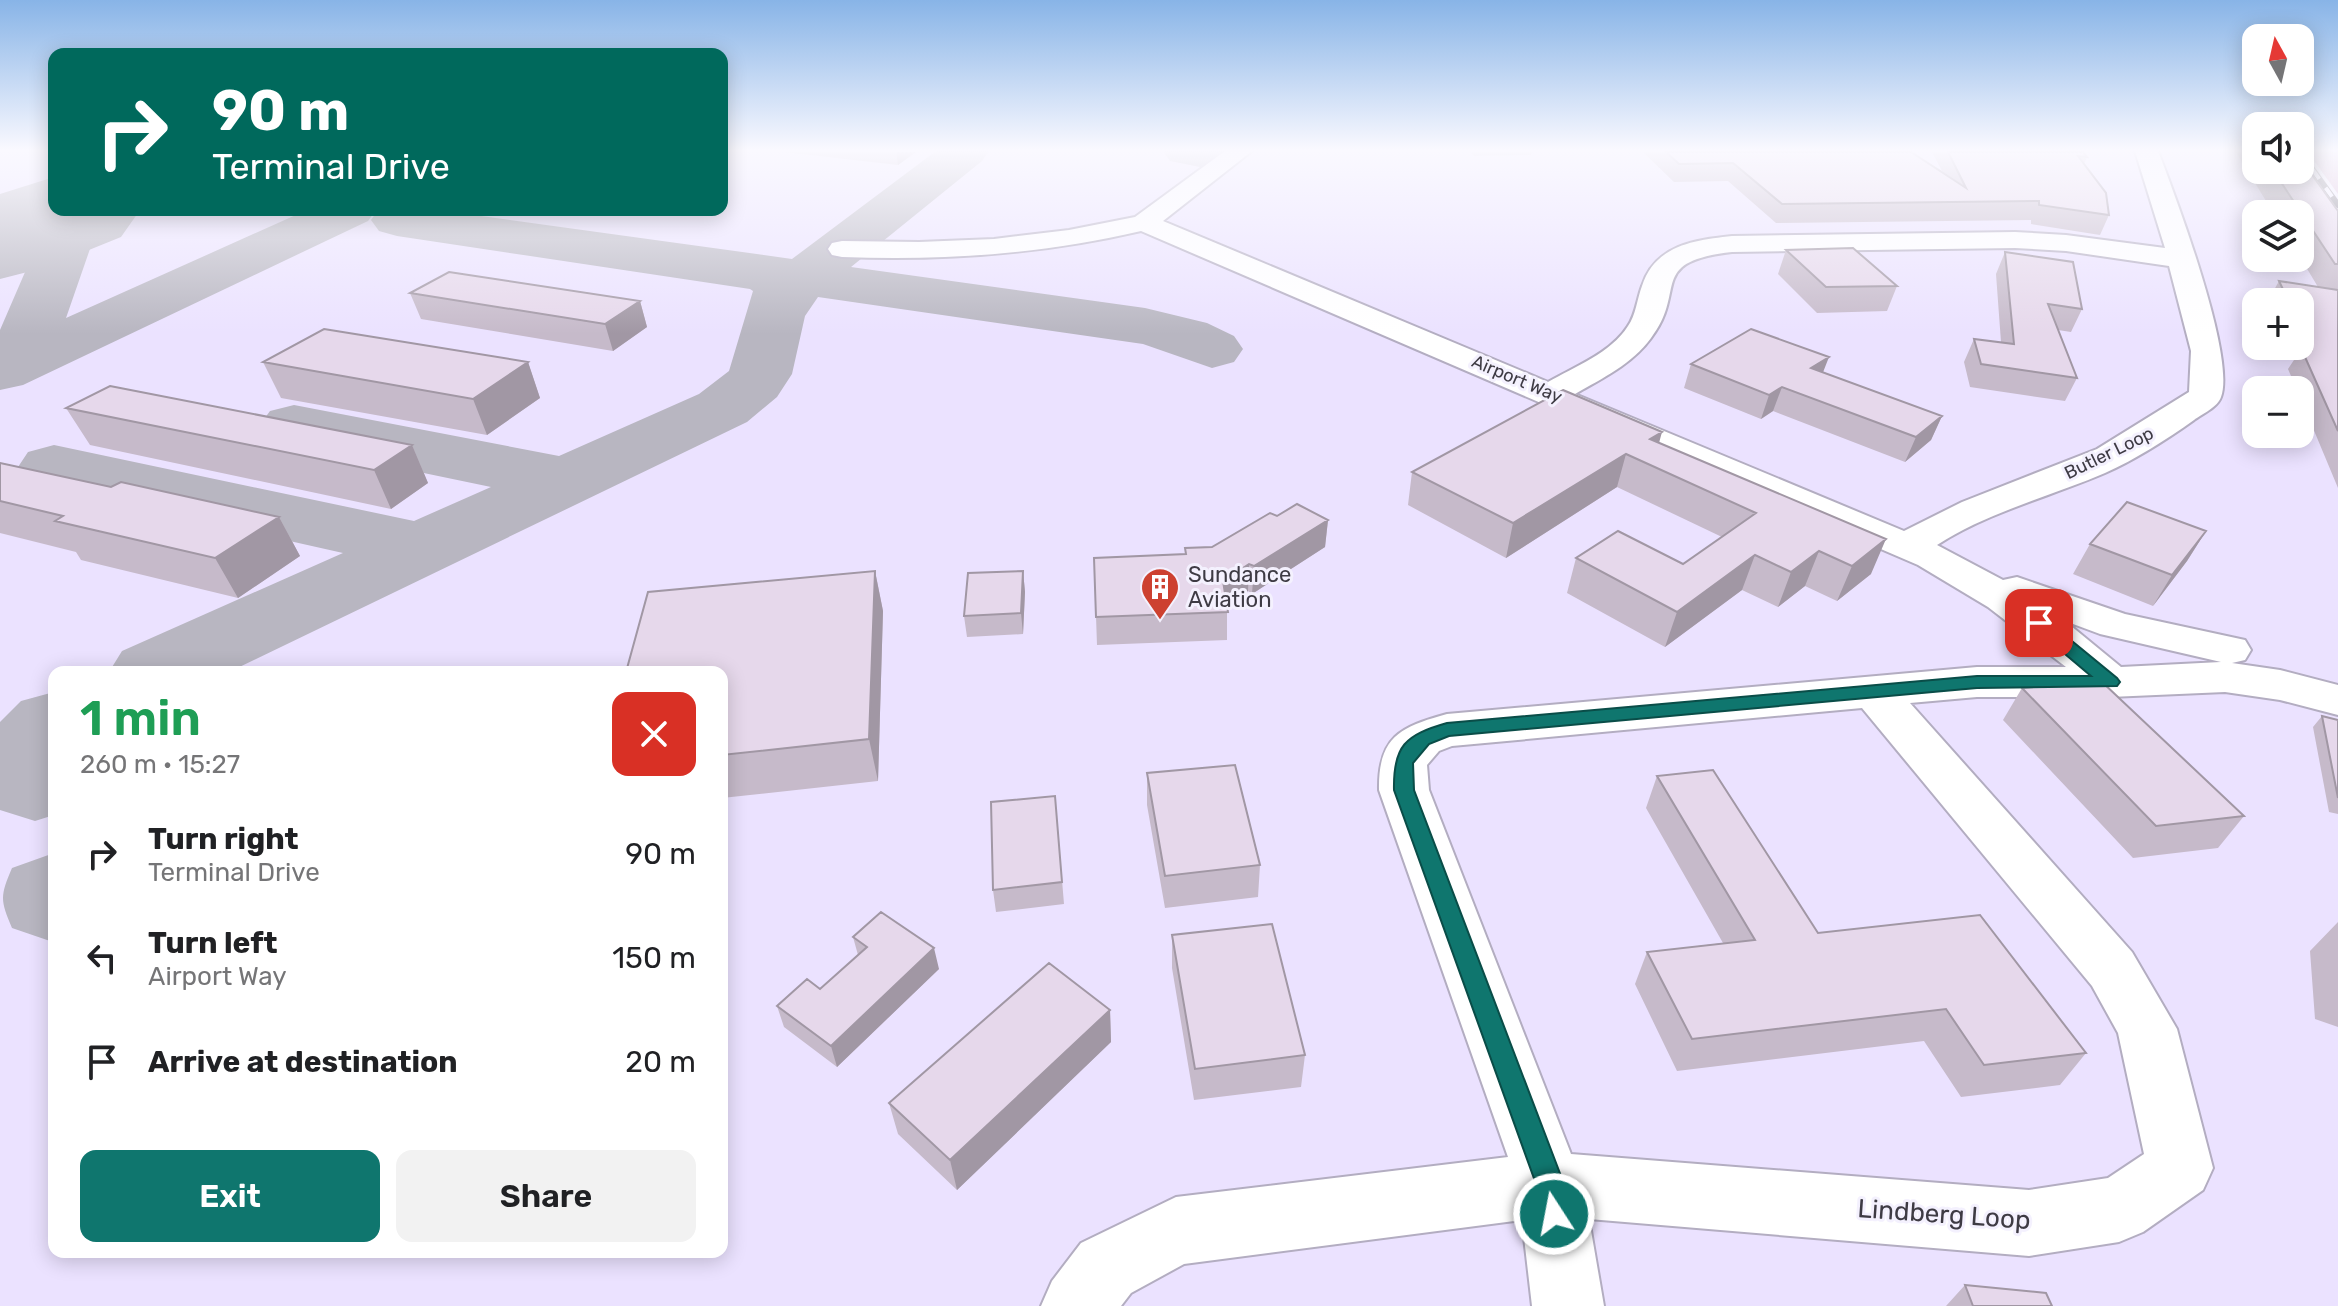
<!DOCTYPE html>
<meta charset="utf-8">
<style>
body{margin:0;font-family:Rubik,sans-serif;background:#f2f2f2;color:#202124;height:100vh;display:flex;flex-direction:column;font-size:30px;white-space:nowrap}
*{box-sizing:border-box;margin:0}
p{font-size:26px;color:#757577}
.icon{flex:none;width:44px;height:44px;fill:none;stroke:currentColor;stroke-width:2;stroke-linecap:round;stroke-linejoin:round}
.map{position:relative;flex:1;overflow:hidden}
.side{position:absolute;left:48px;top:666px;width:680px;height:592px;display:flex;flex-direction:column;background:#fff;border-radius:16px;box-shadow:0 4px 20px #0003}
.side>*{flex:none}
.top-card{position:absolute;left:48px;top:48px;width:680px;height:168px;border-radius:16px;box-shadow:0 4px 20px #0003;background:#00695c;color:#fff;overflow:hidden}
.needle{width:52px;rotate:352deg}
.tools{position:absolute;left:2242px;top:24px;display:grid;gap:16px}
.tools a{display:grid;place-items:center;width:72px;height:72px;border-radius:16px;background:#fff;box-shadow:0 4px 20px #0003;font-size:40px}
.pin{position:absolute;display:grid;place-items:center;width:68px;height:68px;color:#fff;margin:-34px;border-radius:16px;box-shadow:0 4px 12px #0006}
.me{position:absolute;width:88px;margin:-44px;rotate:349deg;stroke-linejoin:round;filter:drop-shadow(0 0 6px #0008)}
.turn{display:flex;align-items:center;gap:28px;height:168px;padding:0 32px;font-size:36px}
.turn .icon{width:104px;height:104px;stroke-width:2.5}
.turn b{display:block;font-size:56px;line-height:68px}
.round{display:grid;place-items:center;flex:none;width:84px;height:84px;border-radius:16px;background:#f2f2f2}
.summary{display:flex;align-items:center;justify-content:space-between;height:136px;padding:0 32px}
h1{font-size:48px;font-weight:600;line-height:60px;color:#1e9e55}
.cta{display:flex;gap:16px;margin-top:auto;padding:16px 32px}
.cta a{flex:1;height:92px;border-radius:16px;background:#0f766e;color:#fff;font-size:32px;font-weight:600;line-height:92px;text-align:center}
.cta a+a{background:#f2f2f2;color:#202124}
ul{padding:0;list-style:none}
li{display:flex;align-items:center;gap:24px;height:104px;padding:0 32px}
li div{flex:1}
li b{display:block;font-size:30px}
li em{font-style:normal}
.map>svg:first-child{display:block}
.built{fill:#ebe2ff;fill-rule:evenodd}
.green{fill:#dbbbd3}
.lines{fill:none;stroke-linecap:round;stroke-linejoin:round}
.taxiway{fill:#b8b6c1;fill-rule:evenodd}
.runway{fill:#b8b6c1;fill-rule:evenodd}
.minor-casing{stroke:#b3adc1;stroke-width:4}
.minor{fill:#fff;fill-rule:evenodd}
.rail-casing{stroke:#7d7a84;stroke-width:6}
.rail{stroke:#f4f1fe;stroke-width:4;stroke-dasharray:11;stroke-linecap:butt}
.wall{fill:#c6baca}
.shaded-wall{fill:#a197a4}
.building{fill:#e6d8eb;stroke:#a197a4;stroke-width:2}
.route{fill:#0f766e;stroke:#0a4d48;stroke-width:2}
.labels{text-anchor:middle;stroke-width:6;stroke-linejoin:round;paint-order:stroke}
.far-street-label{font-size:18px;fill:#3e3b44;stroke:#f4f1fe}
.poi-label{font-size:22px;fill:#3e3b44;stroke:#f4f1fe;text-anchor:start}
.near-street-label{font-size:26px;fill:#3e3b44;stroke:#f4f1fe}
</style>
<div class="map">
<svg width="2338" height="1306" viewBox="0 0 2338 1306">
<rect width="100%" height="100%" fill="#f4f1fe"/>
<path class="built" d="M0 151H54V210H722V151H2256V170L2338 248V1306H0ZM2256 214H2300V258H2256ZM2256 302H2300V346H2256ZM2256 390H2300V434H2256ZM54 672H722V1252H54Z"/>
<path class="green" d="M2338 151V194L2307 151Z"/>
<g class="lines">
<path class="taxiway" d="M936 151H989L982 161 851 267 1145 308 1207 323 1234 336 1243 349 1234 362 1212 368 1143 344 818 297 805 316 792 374 777 397 747 422 229 672H109L122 651 343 553 28 482 18 467 28 452 54 445 414 521 491 487 270 441 259 426 270 411 294 405 559 456 699 394 729 371 753 291 750 289 397 236 379 231 371 220 378 210H438L792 259Z
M1163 151H1227L1228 154 1222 164 1205 168 1170 161Z
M68 210H128L120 221 91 246 66 318 307 210H376L368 221 23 385 0 390V330L35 249 51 226Z
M54 692V815L35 821 0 810V722L21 701Z
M54 853V940L50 941 12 928C0 900 0 896 12 868Z"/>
<path class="runway" d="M54 177V210H140L121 237 47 267 0 279V194Z"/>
<g class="minor-casing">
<path id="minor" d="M1225 151H1252L1163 221 1548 382C1574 367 1611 353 1628 326 1636 315 1637 299 1642 286 1655 245 1695 240 1732 236L2015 232 2066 235 2165 248 2135 151H2158C2175 195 2236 357 2221 397 2218 407 2202 414 2194 420 2166 440 2136 459 2105 473 2049 497 1988 512 1937 545L2003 580 2017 577 2125 614 2245 640 2251 650 2245 660 2232 663 2280 670 2338 685V715L2280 700 2225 692 2110 697H1977L1910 703 2132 952 2177 1029 2213 1168 2203 1190 2143 1232 2119 1242 2029 1256 1589 1219 1604 1306H1532L1522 1220 1184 1264 1131 1293 1121 1306H1041L1052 1281 1081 1243 1176 1197 1508 1157 1379 790C1378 737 1400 727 1447 714L1977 667H2066L1988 607 1918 565 1141 231C1042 254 944 261 842 257L832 255 828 249 832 243 842 241 919 242 994 239 1069 230 1135 217ZM2015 248 2066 251 2169 266 2191 351 2189 392 2097 449 1962 502 1904 531 1575 394C1603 378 1632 364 1651 338 1688 290 1646 262 1732 252ZM2065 621 2100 634 2221 662 2121 667ZM1862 708 2092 986 2118 1033 2144 1154 2108 1178 2029 1190 1571 1154 1429 790 1427 765 1439 751 1452 746Z"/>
</g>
<use href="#minor" class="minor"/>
<g class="rail-casing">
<path id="rail" d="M2300 152 2338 205"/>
</g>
<use href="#rail" class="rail"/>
</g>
<path class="wall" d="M784 152H916L898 165Z
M1471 152H1532L1531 155 1474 156Z
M1643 152H1911L1942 171 1932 152H2083L2087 157 2084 164 2109 215 2100 235 2031 224V220L1776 223 1728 181 1674 182Z
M2236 152H2256V170H2300L2338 211V488L2300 397V390H2297L2288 369 2294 360 2288 346H2300V302H2268V301L2279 281 2318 287 2300 257V214H2274Z
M1786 250 1897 286 1887 311 1817 313 1778 274Z
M2005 252 2082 309 2071 332 2058 330 2077 378 2065 401 1970 387 1964 362 1974 339 2001 342 1996 274Z
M410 293 640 301 647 327 613 351 421 319Z
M263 362H528L540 398 487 435 281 398Z
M1691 364 1823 372 1942 416 1931 440 1905 462 1773 411 1761 419 1684 388Z
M66 408 412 445 428 483 391 509 90 445Z
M1659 443 1871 574 1837 601 1805 586 1778 607 1742 590 1665 647 1567 593 1576 558 1683 564 1722 537 1617 487 1506 558 1408 505 1412 472Z
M0 463 111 487 279 517 300 556 238 598 81 560 76 552 0 533Z
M1277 516 1328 520 1325 547 1252 594 1248 591 1227 606V640L1097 645 1094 558 1185 554V548L1212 547Z
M2206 531 2187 561 2153 606 2073 574 2090 544Z
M875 571 883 611 878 781 722 798V672Z
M1023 571 1025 592 1023 634 967 637 964 616Z
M2022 688 2244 816 2218 848 2133 858 2003 720Z
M2322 716 2338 720V814L2329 812 2313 727Z
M1147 773 1260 865 1258 897 1165 908 1147 805Z
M1657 776 1818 933 2086 1053 2060 1085 1961 1097 1924 1041 1677 1071 1635 984 1647 952 1723 943 1646 808Z
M1055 796 1064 904 996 912 993 890Z
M2338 922V1027L2315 1019 2310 951Z
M1172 935 1305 1055 1301 1087 1194 1100 1172 968Z
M853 937 939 969 837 1067 784 1027 777 1006 820 989 858 955Z
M1110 1010 1111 1042 957 1190 898 1134 889 1103Z
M1965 1285 2052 1306H1946Z"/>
<path class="shaded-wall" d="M896 152H916L898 165Z
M640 301 647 327 613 351 605 324Z
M1829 357 1820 380 1811 368Z
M528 362 540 398 487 435 473 399Z
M1782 387 1773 411 1761 419 1769 395Z
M1942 416 1931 440 1905 462 1916 437Z
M1662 432 1653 465 1650 439Z
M412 445 428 483 391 509 374 470Z
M1626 454 1617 487 1506 558 1513 523Z
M279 517 300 556 238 598 215 558Z
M1328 520 1325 547 1252 594 1254 566Z
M2206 531 2187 561 2153 606 2172 575Z
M1886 539 1871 574 1837 601 1852 566Z
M1819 551 1805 586 1778 607 1791 572Z
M1755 555 1742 590 1665 647 1677 612Z
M1249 564 1248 591 1222 609 1223 581Z
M875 571 883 611 878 781 869 739Z
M1023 571 1025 592 1023 634 1021 613Z
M934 948 939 969 837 1067 831 1046Z
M1110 1010 1111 1042 957 1190 950 1160Z"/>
<path class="building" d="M1666 152H1911L1966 188 1948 152H2083L2087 157 2078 156 2106 193 2109 215 2039 205V201L1782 204 1733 163 1679 164Z
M2300 158 2338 211V264H2335L2273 170H2300Z
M1853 248 1897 286 1826 287 1786 250Z
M2005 252 2073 262 2082 309 2048 304 2077 378 1981 364 1974 339 2014 344Z
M449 272 640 301 605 324 410 293Z
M2279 281 2338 290V431L2301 348 2311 350 2300 326V302H2289Z
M324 329 528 362 473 399 263 362Z
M1751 329 1829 357 1811 368 1942 416 1916 437 1782 387 1769 395 1691 364Z
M110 386 412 445 374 470 66 408Z
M1563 390 1662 432 1650 439 1886 539 1852 566 1819 551 1791 572 1755 555 1677 612 1576 558 1618 531 1683 564 1756 513 1626 454 1513 523 1412 472Z
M0 463 111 487 121 482 279 517 215 558 55 521 63 516 0 501Z
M2127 502 2206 531 2172 575 2090 544Z
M1297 504 1328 520 1254 566 1249 564 1223 581 1228 612 1096 617 1094 558 1186 554 1185 548 1212 547 1270 513 1277 516Z
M875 571 869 739 722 755V672H626L648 592Z
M1023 571 1021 613 964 616 968 573Z
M2101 681 2244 816 2156 826 2022 688Z
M2322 716 2338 720V798Z
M1235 765 1260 865 1165 876 1147 773Z
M1713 770 1818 933 1980 915 2086 1053 1984 1065 1946 1009 1692 1039 1647 952 1755 940 1657 776Z
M1055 796 1062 882 993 890 991 802Z
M881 912 934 948 831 1046 777 1006 807 979 820 989 867 947 853 937Z
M1272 924 1305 1055 1195 1069 1172 935Z
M1049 963 1110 1010 950 1160 889 1103Z
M1965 1285 2046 1293 2052 1306H1973Z"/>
<linearGradient id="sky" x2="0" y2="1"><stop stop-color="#88b4e7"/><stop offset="0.45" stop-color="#faf9ff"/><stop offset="1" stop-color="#faf9ff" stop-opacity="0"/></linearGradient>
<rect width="2338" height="334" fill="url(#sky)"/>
<path class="route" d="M2039 618 2045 619 2117 678 2120 682 2117 686 1977 688 1449 736 1429 744 1413 763 1414 790 1564 1184 1568 1214 1564 1224 1554 1228 1545 1224 1536 1184 1394 790C1393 746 1405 735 1447 723L1977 676H2091L2033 627 2030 623 2033 619Z"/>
<defs>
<g id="building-pin" transform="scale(2)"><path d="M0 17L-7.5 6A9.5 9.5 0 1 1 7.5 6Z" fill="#cd4130" stroke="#f4f1fe"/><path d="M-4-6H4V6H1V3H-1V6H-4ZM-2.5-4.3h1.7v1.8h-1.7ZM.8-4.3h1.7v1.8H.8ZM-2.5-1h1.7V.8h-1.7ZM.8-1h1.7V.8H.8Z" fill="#fff"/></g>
</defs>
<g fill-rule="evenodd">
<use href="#building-pin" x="1160" y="587"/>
</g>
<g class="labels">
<g class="far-street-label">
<text transform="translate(1517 379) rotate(23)" y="6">Airport Way</text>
<text transform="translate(2109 453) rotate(-26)" y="6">Butler Loop</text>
</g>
<g class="poi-label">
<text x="1188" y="582">Sundance<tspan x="1188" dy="25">Aviation</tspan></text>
</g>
<g class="near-street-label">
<text transform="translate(1944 1214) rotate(4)" y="9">Lindberg Loop</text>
</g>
</g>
</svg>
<div class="tools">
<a><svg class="needle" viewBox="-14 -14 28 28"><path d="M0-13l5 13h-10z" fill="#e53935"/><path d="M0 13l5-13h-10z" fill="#757577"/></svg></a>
<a><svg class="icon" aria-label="sound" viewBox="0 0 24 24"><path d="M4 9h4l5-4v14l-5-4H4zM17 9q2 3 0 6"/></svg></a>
<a><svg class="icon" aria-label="layers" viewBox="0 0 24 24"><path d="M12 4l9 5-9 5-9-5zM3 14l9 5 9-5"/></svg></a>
<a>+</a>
<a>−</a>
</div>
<div class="pin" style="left:2039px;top:623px;background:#d93025"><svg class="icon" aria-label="arrive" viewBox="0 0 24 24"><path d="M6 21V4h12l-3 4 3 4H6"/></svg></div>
<svg class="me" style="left:1554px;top:1214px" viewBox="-20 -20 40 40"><circle r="17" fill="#0f766e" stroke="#fff" stroke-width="3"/><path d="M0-11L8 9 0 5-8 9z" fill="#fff"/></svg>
<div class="top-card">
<div class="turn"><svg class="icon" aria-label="right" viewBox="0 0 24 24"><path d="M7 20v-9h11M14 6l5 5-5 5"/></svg><div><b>90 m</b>Terminal Drive</div></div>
</div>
<section class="side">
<div class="summary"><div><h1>1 min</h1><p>260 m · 15:27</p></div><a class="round" style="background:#d93025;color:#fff"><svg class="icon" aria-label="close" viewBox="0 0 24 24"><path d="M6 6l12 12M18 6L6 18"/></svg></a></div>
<ul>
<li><svg class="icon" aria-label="right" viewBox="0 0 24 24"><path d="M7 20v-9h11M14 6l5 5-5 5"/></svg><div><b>Turn right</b><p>Terminal Drive</p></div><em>90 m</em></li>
<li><svg class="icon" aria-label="left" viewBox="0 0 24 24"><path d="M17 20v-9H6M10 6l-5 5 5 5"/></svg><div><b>Turn left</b><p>Airport Way</p></div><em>150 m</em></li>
<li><svg class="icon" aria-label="arrive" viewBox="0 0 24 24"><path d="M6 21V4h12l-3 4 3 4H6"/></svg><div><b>Arrive at destination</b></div><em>20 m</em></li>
</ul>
<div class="cta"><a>Exit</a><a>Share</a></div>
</section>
</div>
